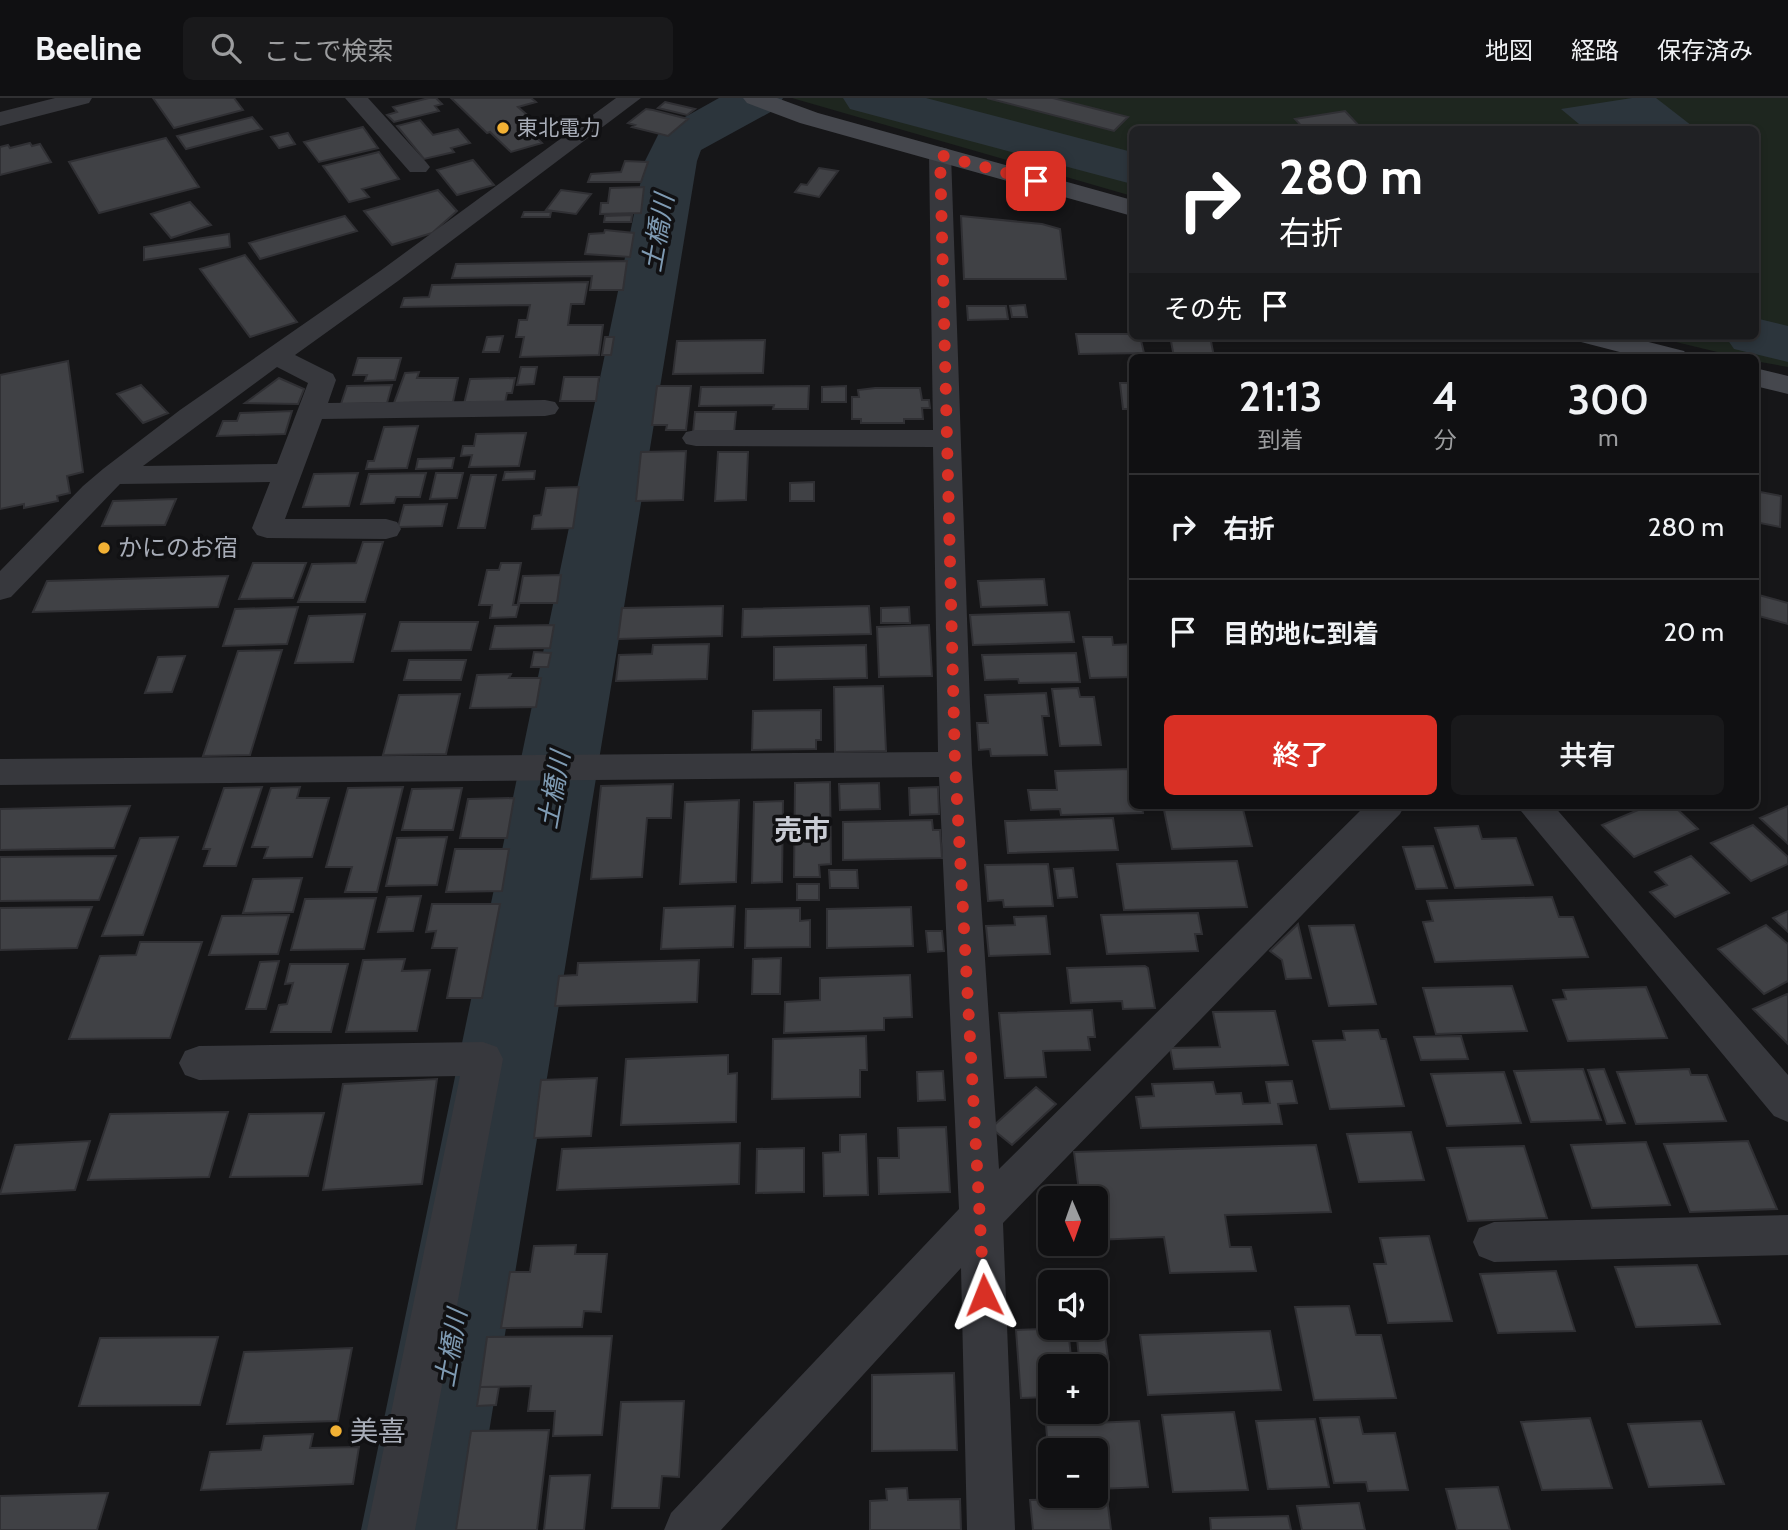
<!DOCTYPE html>
<html lang="ja">
<meta charset="utf-8">
<style>
body{margin:0;font-family:Cabin,"Noto Sans JP",sans-serif;background:#19191b;color:#f1f3f6;height:100vh;display:flex;flex-direction:column;font-size:26px;white-space:nowrap}
*{box-sizing:border-box;margin:0}
p{font-size:23px;color:#9c9d9f}
.icon{flex:none;width:38px;height:38px;fill:none;stroke:currentColor;stroke-width:2;stroke-linecap:round;stroke-linejoin:round}
.map{position:relative;flex:1;overflow:hidden}
.panel{position:absolute;left:1129px;top:256px;width:630px;height:455px;display:flex;flex-direction:column;background:#101012;border-radius:10px;box-shadow:0 4px 10px #0003,0 0 0 2px #303032}
.panel>*{flex:none}
.top-card{position:absolute;left:1129px;top:28px;width:630px;height:214px;border-radius:10px;box-shadow:0 4px 10px #0003,0 0 0 2px #303032;background:#202124;color:#fff;overflow:hidden}
.needle{width:46px;rotate:178deg}
.buttons{position:absolute;left:1038px;top:1088px;display:grid;gap:14px}
.buttons a{display:grid;place-items:center;width:70px;height:70px;border-radius:10px;background:#101012;box-shadow:0 4px 10px #0003,0 0 0 2px #303032;font-size:35px}
.pin{position:absolute;display:grid;place-items:center;width:60px;height:60px;color:#fff;margin:-30px;border-radius:14px;box-shadow:0 4px 10px #0006}
.me{position:absolute;width:77px;margin:-38px;rotate:358deg;stroke-linejoin:round;filter:drop-shadow(0 0 5px #0008)}
.turn{display:flex;align-items:center;gap:24px;height:147px;padding:0 35px;font-size:32px}
.turn .icon{width:91px;height:91px;stroke-width:2.5}
.turn b{display:block;font-size:49px;line-height:60px}
.then{display:flex;align-items:center;height:66px;padding:0 35px;background:#0003;gap:14px;font-size:26px}
.eta{display:flex;justify-content:space-evenly;align-items:center;height:119px;text-align:center}
.eta b{font-size:42px;font-weight:600;line-height:49px}
.action{display:flex;gap:14px;margin-top:auto;padding:14px 35px}
.action a{flex:1;height:80px;border-radius:10px;background:#d93025;color:#fff;font-size:28px;font-weight:600;line-height:80px;text-align:center}
.action a+a{background:#19191b;color:#f1f3f6}
ul{padding:0;list-style:none}
li{display:flex;align-items:center;gap:21px;height:105px;padding:0 35px;border-top:2px solid #303032}
li div{flex:1}
li b{display:block;font-size:26px}
li em{font-style:normal}
header{display:flex;align-items:center;gap:42px;box-sizing:border-box;height:98px;padding:0 35px;background:#101012;border-bottom:2px solid #303032}
header strong{font-size:33px}
nav{display:flex;gap:38px;margin-inline-start:auto;font-size:24px}
.search{width:490px;height:63px;background:#19191b;display:flex;align-items:center;gap:18px;box-sizing:border-box;padding:0 24px;border-radius:10px;color:#9c9d9f;font-size:26px}
.map>svg:first-child{display:block}
.green{fill:#1e261f}
.water{fill:#2c353c}
.lines{fill:none;stroke-linecap:round;stroke-linejoin:round}
.river{fill:#2c353c;fill-rule:evenodd}
.building{fill:#404145;stroke:#303034;stroke-width:2}
.street{fill:#37383d;fill-rule:evenodd}
.secondary{fill:#45474d;fill-rule:evenodd}
.route{stroke:#d93025;stroke-width:12;stroke-dasharray:0 21.6}
.poi-dot{fill:#f2b134;stroke:#111113;stroke-width:2.5}
.labels{text-anchor:middle;stroke-width:7;stroke-linejoin:round;paint-order:stroke}
.far-poi-label{font-size:21px;fill:#a8adb8;stroke:#111113;text-anchor:start}
.poi-label{font-size:24px;fill:#a8adb8;stroke:#111113;text-anchor:start}
.water-label{font-size:26px;font-style:italic;fill:#7f9bb3;stroke:#111113}
.quarter-label{font-size:28px;font-weight:bold;fill:#c9ccd4;stroke:#111113}
.near-poi-label{font-size:28px;fill:#a8adb8;stroke:#111113;text-anchor:start}
</style>
<header>
<strong>Beeline</strong>
<div class="search"><svg class="icon" aria-label="search" viewBox="0 0 24 24"><circle cx="10" cy="10" r="6"/><path d="M15 15l6 6"/></svg>ここで検索</div>
<nav><a>地図</a><a>経路</a><a>保存済み</a></nav>
</header>
<div class="map">
<svg width="1788" height="1432" viewBox="0 0 1788 1432">
<rect width="100%" height="100%" fill="#161618"/>
<path class="green" d="M792 0H1788V269L1755 263V259H1738L1651 238H1755V32H1132V98Z"/>
<path class="water" d="M1632 0H1656L1696 31H1585L1561 11Z"/>
<g class="lines">
<path class="river" d="M719 0H783L776 11 701 52 697 63 473 1432H361L645 63 660 33Z
M843 0H926L1132 54V86L850 11Z
M1755 220 1788 228V264L1734 251 1725 238H1755Z"/>
</g>
<path class="building" d="M153 0H234L243 12 174 30Z
M429 0H436L442 6 435 8 439 13 394 24 387 17 397 14 393 9Z
M451 0H531L536 4 518 9 533 22 521 25 542 45 511 54 490 34 487 35Z
M987 0H1053L1128 19 1114 33Z
M665 4 695 11 687 17 658 10Z
M646 11 653 12 688 21 668 38 632 29 635 27 628 25Z
M1345 13 1363 32H1305L1295 21Z
M252 19 262 31 186 51 177 38Z
M420 22 433 37 458 31 470 45 451 50 454 54 424 61 397 28Z
M363 29 378 50 319 64 304 44Z
M288 35 295 46 279 50 271 39Z
M166 40 199 89 99 115 69 64Z
M30 45 32 48 40 46 51 64 0 77V49L8 47 10 50Z
M379 54 399 81 362 91 369 99 349 104 323 68Z
M473 62 494 87 457 97 437 72Z
M625 63 648 64 641 84H588L591 76 621 74Z
M819 70 838 73 819 99 795 94 801 86 807 87Z
M644 89 641 115 600 116 601 105H608L610 90Z
M438 92 457 113 432 135 392 147 364 113Z
M561 92 591 96 576 116 546 112Z
M190 104 211 127 171 140 151 116Z
M524 114H551L550 119H522Z
M632 117 631 124H604L605 118Z
M345 118 357 133 260 161 249 145Z
M961 118 1042 126 1060 131 1066 181H964Z
M605 132 634 135 630 159 585 156 589 136 604 135Z
M229 136 230 149 144 162V149Z
M245 157 297 224 250 239 200 171Z
M627 163 623 192H590L592 178 452 180 456 166Z
M588 184 584 206H571L568 227H603L599 257 520 259 524 239H516L519 222H527L530 207 401 209 404 200 429 199 432 187Z
M1025 207 1027 219H1012L1010 208Z
M967 208H1006L1008 221 968 222Z
M1076 236H1132V238H1140L1144 255 1079 256Z
M503 238 499 254H483L487 239Z
M1170 238H1210L1214 259H1174Z
M605 239H614L611 257H602Z
M765 242 763 275 673 276 677 243Z
M358 260H401L395 282 365 283 367 277H353Z
M68 263 83 374 67 378 70 395 57 398 58 403 24 410V406L0 411V277Z
M521 269H537L534 286 517 287Z
M419 274 417 280H458L453 304 394 305 405 275Z
M564 279H599L596 303H560Z
M279 280 304 291 298 306 245 305Z
M515 280 512 295H507L505 305 464 306 470 281Z
M1120 285H1132V311H1123Z
M141 287 168 315 143 325 117 296Z
M392 287 387 305 341 306 347 288Z
M657 288H691L686 332H666L667 327H652Z
M809 288 808 311H773L774 307 699 308 701 289Z
M846 288V304H822V289Z
M875 290H920L922 302H929L930 310H922L923 321H904V325H861V321H852V299H859L858 292Z
M292 313 285 336 217 338 223 323H237L240 315Z
M695 314H736L734 335H693Z
M418 328 407 370 366 371 368 363H374L384 329Z
M526 335 519 368 469 369 472 357 461 358 463 348H474L476 336Z
M686 353 683 402 636 403 641 354Z
M718 354H748L746 402 715 403Z
M454 360 452 370 416 371 418 361Z
M535 373 534 381 503 382 505 374Z
M358 375 349 408 303 409 314 376Z
M426 375 420 399H396L394 405 361 406 369 376Z
M436 375H463L457 400 430 401Z
M471 377H496L485 430H458Z
M814 384V403H790V385Z
M579 389 573 430 532 431 534 418 541 417 546 390Z
M1755 393 1781 398 1780 429 1755 424Z
M176 401 165 427 102 428 113 403Z
M447 406 442 428 398 429 404 407Z
M363 444H383L365 504H298L312 466 356 465Z
M253 465H306L293 500 239 501Z
M501 465H521L513 507H519L516 519 490 520 492 507H479L487 472H499Z
M561 477 557 505H518L523 478Z
M228 478 218 509 33 514 47 483Z
M1044 481 1047 507 981 509 978 483Z
M1755 496 1788 505V526L1755 517Z
M723 508 722 538 618 541 622 510Z
M869 508 871 536 742 539 743 511Z
M298 509 287 546 223 548 235 511Z
M909 509 910 525H881V510Z
M1069 514 1074 544 973 547 970 517Z
M365 516 353 564 295 565 309 518Z
M400 524H478L471 552 392 553Z
M554 527 550 550 490 551 495 528Z
M929 527 932 578 879 579 877 529Z
M1083 539H1112L1113 547 1132 546V579L1090 580Z
M709 546 707 581 616 583 619 557 652 556 653 547Z
M866 547 867 580 774 582V549Z
M282 552 250 657 203 658 238 553Z
M534 554 551 555 548 569H531Z
M1076 555 1080 584 1019 585 1018 581 985 582 982 557Z
M185 558 172 594 145 595 158 559Z
M409 562H466L461 582H404Z
M511 576 509 580H541L536 609 470 610 477 577Z
M883 588 886 653 835 654 834 589Z
M1078 590 1080 599H1094L1101 647 1060 648 1052 591Z
M1046 595 1049 618H1042L1047 657 991 658 990 651 979 652 977 625H988L985 597Z
M460 596 446 656 383 657 399 597Z
M821 612V642H816V651L752 652 753 613Z
M1132 671V707H1142L1143 715 1061 717 1060 711 1031 712 1028 692H1057L1055 673Z
M830 684 831 766 819 767 820 779H794L795 685Z
M879 685 880 711 840 712 839 686Z
M673 686 671 720H647L642 779 591 781 601 688Z
M262 689 236 768H204L210 751H203L224 690Z
M300 689 297 700H329L312 759 264 760 268 749H252L271 690Z
M403 689 377 794H345L352 769H326L348 690Z
M938 689 939 716 910 717 909 690Z
M462 690 453 732H402L412 691Z
M514 700 507 740H460L468 701Z
M739 702 736 784 680 786 685 704Z
M783 703 782 784 752 785 754 704Z
M1163 707H1242L1252 748 1172 751Z
M1650 707H1673L1698 731 1634 759 1602 727Z
M130 708 114 750 0 752V711Z
M1788 708V746L1760 720Z
M1113 720 1118 752 1008 755 1005 723Z
M932 722 933 732H940L942 760 843 762V724Z
M1753 727 1788 759V766L1751 783 1711 745Z
M1478 728 1482 741 1516 740 1533 787 1455 790 1435 730Z
M178 739 143 837 102 838 140 740Z
M447 739 437 787 386 788 397 740Z
M1433 748 1447 790 1416 791 1403 749Z
M455 751H509L502 793 446 794Z
M116 758 99 802 0 803V759Z
M1691 758 1729 795 1675 819 1650 794 1667 787 1655 774Z
M1237 763 1247 809 1124 812 1117 766Z
M1048 766 1053 808 1004 809 1003 802 988 803 985 767Z
M1073 770 1077 799 1058 800 1054 771Z
M829 772H857L858 790H830Z
M302 780 293 814 243 815 253 781Z
M797 786H819V802H797Z
M421 798 413 833 378 834 387 799Z
M1552 799 1559 819H1573L1588 859 1435 864 1423 824 1433 823 1427 803Z
M376 800 364 851 291 852 305 801Z
M432 806H500L482 900H447L457 850H432L436 833 426 834Z
M735 808 733 849 661 851 664 810Z
M92 809 77 850 0 852V810Z
M911 809 913 848 827 850V811Z
M800 810V823L810 822V849L745 850 746 811Z
M1788 813V834L1773 820Z
M1198 815 1202 836H1195L1198 853 1107 856 1101 817Z
M289 817 278 856 209 857 222 818Z
M1046 818 1050 856 989 858 986 828 1015 827 1014 819Z
M1298 826 1311 880 1286 881 1282 862 1270 853Z
M1354 827 1376 906 1329 908 1309 828Z
M1766 827 1788 846V883L1764 896 1718 851Z
M926 833H942L944 853 928 854Z
M140 844H202L170 940 69 941 100 858 136 857Z
M781 860 780 896H752L753 861Z
M405 861 402 873 430 872 417 933 346 934 363 862Z
M699 862 697 904 555 908 559 878 577 877 578 865Z
M279 863 266 911H246L260 864Z
M290 866H348L331 934H271L279 907 287 906 293 885 285 886Z
M1145 868 1148 870 1155 910 1123 911 1122 903 1071 905 1067 870Z
M910 877 912 919 884 920V932L784 935 785 904 820 902V880Z
M1512 888 1527 933 1436 936 1423 890Z
M1646 889 1667 940 1568 943 1553 902 1566 901 1563 892Z
M1787 896 1788 897V946L1753 911Z
M1092 912 1095 939H1088L1090 952 1043 953 1046 979 1005 980 999 915Z
M1275 913 1288 967 1174 971 1170 950 1220 949 1213 914Z
M1378 932 1381 941H1386L1404 1008 1330 1011 1313 943 1345 942 1343 933Z
M866 938 867 972H860V999L772 1001 773 941Z
M1461 938 1468 961 1421 962 1414 939Z
M728 957V976L737 975 736 1024 621 1027 626 961Z
M1583 971 1601 1022 1531 1024 1514 973Z
M1604 971 1625 1025 1607 1026 1588 972Z
M1689 971 1691 977H1707L1726 1023 1636 1026 1617 974Z
M943 973 945 1002 918 1003 917 974Z
M1504 974 1521 1025 1447 1028 1431 976Z
M597 980 591 1038 534 1040 541 982Z
M437 981 422 1086 323 1092 343 986Z
M1292 983 1297 1005 1278 1006 1282 1026 1141 1030 1136 999 1154 998 1152 986 1213 984 1216 996 1241 995 1243 1006 1270 1005 1266 984Z
M1036 989 1056 1006 1012 1047 991 1030Z
M228 1014 209 1079 88 1082 110 1016Z
M324 1015 308 1078 230 1079 249 1016Z
M946 1029 950 1094 879 1096 878 1060H899L898 1030Z
M1411 1034 1424 1082 1359 1084 1347 1036Z
M866 1036 868 1097 824 1098 823 1055 840 1054V1037Z
M90 1043 75 1092 0 1096 15 1047Z
M1748 1043 1777 1111 1690 1114 1664 1046Z
M1646 1044 1670 1107 1592 1110 1571 1047Z
M740 1045 739 1086 557 1092 562 1051Z
M1316 1047 1331 1114 1225 1117 1230 1149H1251L1256 1173 1170 1175 1164 1139 1096 1142V1101H1080L1074 1054Z
M1524 1048 1547 1120 1468 1123 1447 1050Z
M804 1050V1094L756 1095 757 1051Z
M1429 1138 1452 1223 1388 1225 1374 1166H1386L1380 1140Z
M576 1147 575 1156H607L601 1214 584 1213 582 1229 501 1230 510 1174H530L534 1148Z
M1697 1167 1720 1226 1636 1229 1615 1169Z
M1556 1173 1575 1233 1498 1235 1480 1176Z
M1349 1208 1356 1237H1381L1396 1300 1314 1302 1295 1209Z
M1068 1230 1072 1269H1050V1299L1021 1300 1016 1232Z
M1104 1230 1109 1268 1080 1269 1076 1231Z
M1270 1233 1281 1292 1148 1297 1140 1237Z
M612 1238 602 1337 553 1338 555 1313H528L531 1288 480 1289 487 1239Z
M218 1239 200 1307 79 1308 100 1240Z
M352 1250 338 1323 227 1326 244 1254Z
M954 1275 957 1352 872 1353V1277Z
M480 1289H499L496 1307 477 1308Z
M684 1303 679 1379 662 1378 659 1410H612L621 1304Z
M1234 1314 1248 1392 1173 1394 1162 1317Z
M1359 1319 1363 1336 1395 1335 1408 1392 1368 1393 1366 1384 1334 1385 1320 1320Z
M1590 1320 1612 1390 1542 1392 1521 1324Z
M1315 1321 1329 1389 1268 1391 1256 1323Z
M1139 1323 1148 1389 1096 1391V1353H1050V1372L1046 1327Z
M1701 1323 1724 1386 1649 1389 1628 1326Z
M549 1332 537 1432H456L471 1333Z
M313 1336 310 1350 359 1349 353 1386 201 1392 210 1354 261 1352 264 1338Z
M590 1377 584 1432H544L550 1378Z
M1498 1389 1510 1432H1457L1446 1391Z
M907 1390 908 1402 960 1401 961 1432H870V1403L887 1402 886 1391Z
M108 1395 97 1432H0V1398Z
M1107 1400 1111 1432H1033L1030 1402Z
M1359 1405 1365 1432H1302L1297 1408Z
M1288 1418 1291 1432H1211L1210 1420Z"/>
<g class="lines">
<path class="street" d="M55 0H92L89 5 0 28V14Z
M345 0H368L426 64 430 69 426 74H410Z
M616 0H641L398 183 295 257 333 276 336 282 328 305 545 302 555 304 559 310 555 316 545 318 322 321 285 421H386L397 424 401 431 397 438 386 441 267 440 257 437 252 430 270 384 120 386 11 499 0 502V473L83 388 103 371 180 312 380 173ZM277 269 308 285 277 366 143 368Z
M940 49 948 51 951 56 972 666 999 1071 1366 707H1405L1400 716 1003 1125 1015 1432H967L961 1170 721 1432H664L671 1415 959 1111 939 679 0 687V661L938 654 933 349 696 348 686 346 682 340 686 334 696 332H933L929 56 932 51Z
M1516 707H1553L1788 977V1024L1774 1018Z
M483 944 497 949 503 961 415 1432H367L460 978 199 982 185 977 179 965 185 953 199 948Z
M1788 1117V1157L1494 1164 1479 1158 1473 1144 1479 1130 1494 1124Z"/>
<path class="secondary" d="M743 0H777L818 15 1132 102V118L800 25 747 5Z
M1577 238H1625L1684 253 1689 259H1639L1581 244Z
M1755 270 1788 278V296L1755 288Z"/>
</g>
<g class="lines">
<path class="route" d="M984 1197 955 666 940 57 1036 83"/>
</g>
<g class="poi-dot">
<circle cx="503" cy="30" r="7"/>
<circle cx="104" cy="450" r="7"/>
<circle cx="336" cy="1333" r="7"/>
</g>
<g class="labels">
<g class="far-poi-label">
<text x="517" y="37">東北電力</text>
</g>
<g class="poi-label">
<text x="118" y="458">かにのお宿</text>
</g>
<g class="water-label">
<text transform="translate(658 135) rotate(-80)" y="9">土橋川</text>
<text transform="translate(554 692) rotate(-80)" y="9">土橋川</text>
<text transform="translate(451 1250) rotate(-80)" y="9">土橋川</text>
</g>
<g class="quarter-label">
<text x="802" y="742">売市</text>
</g>
<g class="near-poi-label">
<text x="350" y="1343">美喜</text>
</g>
</g>
</svg>
<div class="buttons">
<a><svg class="needle" viewBox="-14 -14 28 28"><path d="M0-13l5 13h-10z" fill="#e53935"/><path d="M0 13l5-13h-10z" fill="#9c9d9f"/></svg></a>
<a><svg class="icon" aria-label="sound" viewBox="0 0 24 24"><path d="M4 9h4l5-4v14l-5-4H4zM17 9q2 3 0 6"/></svg></a>
<a>+</a>
<a>−</a>
</div>
<div class="pin" style="left:1036px;top:83px;background:#d93025"><svg class="icon" aria-label="arrive" viewBox="0 0 24 24"><path d="M6 21V4h12l-3 4 3 4H6"/></svg></div>
<svg class="me" style="left:984px;top:1197px" viewBox="-20 -20 40 40"><path d="M0-17L14 15 0 8-14 15z" fill="#d93025" stroke="#fff" stroke-width="4"/></svg>
<div class="top-card">
<div class="turn"><svg class="icon" aria-label="right" viewBox="0 0 24 24"><path d="M7 20v-9h11M14 6l5 5-5 5"/></svg><div><b>280 m</b>右折</div></div>
<div class="then">その先<svg class="icon" aria-label="arrive" viewBox="0 0 24 24"><path d="M6 21V4h12l-3 4 3 4H6"/></svg></div>
</div>
<section class="panel">
<div class="eta">
<div><b>21:13</b><p>到着</p></div>
<div><b>4</b><p>分</p></div>
<div><b>300</b><p>m</p></div>
</div>
<ul>
<li><svg class="icon" aria-label="right" viewBox="0 0 24 24"><path d="M7 20v-9h11M14 6l5 5-5 5"/></svg><div><b>右折</b></div><em>280 m</em></li>
<li><svg class="icon" aria-label="arrive" viewBox="0 0 24 24"><path d="M6 21V4h12l-3 4 3 4H6"/></svg><div><b>目的地に到着</b></div><em>20 m</em></li>
</ul>
<div class="action"><a>終了</a><a>共有</a></div>
</section>
</div>
